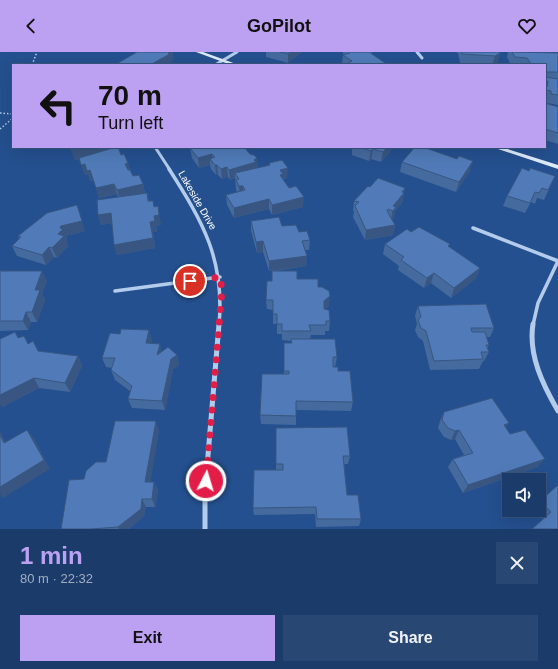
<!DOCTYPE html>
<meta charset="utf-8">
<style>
body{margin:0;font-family:Arial,sans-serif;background:#284773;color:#f1f3f6;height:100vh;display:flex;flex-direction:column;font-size:15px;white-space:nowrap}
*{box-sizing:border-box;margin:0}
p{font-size:13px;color:#a0adc1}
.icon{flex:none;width:22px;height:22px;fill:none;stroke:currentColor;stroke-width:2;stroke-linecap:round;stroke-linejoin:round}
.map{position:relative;height:477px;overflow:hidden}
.details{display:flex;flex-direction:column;background:#1b3c6b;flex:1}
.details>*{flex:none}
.top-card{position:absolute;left:12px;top:12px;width:534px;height:84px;border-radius:0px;box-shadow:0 4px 16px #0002,0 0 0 1px #39567e;background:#bca0f2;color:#111;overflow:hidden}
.fabs{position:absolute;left:502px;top:421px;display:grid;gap:8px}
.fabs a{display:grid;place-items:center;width:44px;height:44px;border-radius:0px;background:#1b3c6b;box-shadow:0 4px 16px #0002,0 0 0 1px #39567e;font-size:20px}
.pin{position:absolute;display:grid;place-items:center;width:34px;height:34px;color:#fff;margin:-17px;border:2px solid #fff;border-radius:50%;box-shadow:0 1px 4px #0007}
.me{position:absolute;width:44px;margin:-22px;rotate:5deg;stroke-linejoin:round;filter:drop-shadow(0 0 3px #0008)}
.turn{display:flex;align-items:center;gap:14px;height:84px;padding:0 20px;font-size:18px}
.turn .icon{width:52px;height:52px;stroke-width:2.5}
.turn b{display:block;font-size:28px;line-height:34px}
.round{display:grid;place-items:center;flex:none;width:42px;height:42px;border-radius:0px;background:#284773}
.summary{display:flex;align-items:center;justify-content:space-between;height:68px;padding:0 20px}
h1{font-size:24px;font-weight:600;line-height:30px;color:#bca0f2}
.primary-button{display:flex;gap:8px;margin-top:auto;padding:8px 20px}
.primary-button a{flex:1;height:46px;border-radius:0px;background:#bca0f2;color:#111;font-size:16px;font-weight:600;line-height:46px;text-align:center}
.primary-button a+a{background:#284773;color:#f1f3f6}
header{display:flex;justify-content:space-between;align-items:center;height:52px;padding:0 20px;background:#bca0f2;color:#111;font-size:18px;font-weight:600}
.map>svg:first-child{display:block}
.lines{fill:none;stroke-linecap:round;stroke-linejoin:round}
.path{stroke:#b4ccec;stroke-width:1.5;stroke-dasharray:1.5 2;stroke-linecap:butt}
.street-far2{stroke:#b4ccec;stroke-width:3}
.street-far1{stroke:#b4ccec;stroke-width:3.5}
.street{stroke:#b4ccec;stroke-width:5}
.secondary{fill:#dfeaf9;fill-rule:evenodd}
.wall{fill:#456a9e}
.shaded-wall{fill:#385681}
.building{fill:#507bb8;stroke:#385681}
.route{stroke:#e11d48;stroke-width:7;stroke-dasharray:0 12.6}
.labels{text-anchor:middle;stroke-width:3;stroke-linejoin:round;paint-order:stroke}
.street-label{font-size:10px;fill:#fff;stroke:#24508f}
</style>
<header><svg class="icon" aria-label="back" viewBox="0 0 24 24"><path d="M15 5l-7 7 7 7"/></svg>GoPilot<svg class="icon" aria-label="heart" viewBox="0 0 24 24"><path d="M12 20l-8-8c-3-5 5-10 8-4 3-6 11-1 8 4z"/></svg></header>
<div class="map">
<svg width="558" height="477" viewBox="0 0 558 477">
<rect width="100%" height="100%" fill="#24508f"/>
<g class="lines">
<path class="path" d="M32 13 37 0
M0 61 13 62
M0 77 13 66"/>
<path class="street-far2" d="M417 0 422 6
M215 13 237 0
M155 95 170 118"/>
<path class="street-far1" d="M169 117C203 170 225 208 219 273
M473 176 558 209
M115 239 220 225
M533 273 538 251 558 209"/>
<path class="street" d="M533 272C528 303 543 333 558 359
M205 477V439L219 272"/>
<path class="secondary" d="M196 0H203L239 13H231Z
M492 95H501L558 113V117Z"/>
</g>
<path class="wall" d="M266 0H302L288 11 266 5Z
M343 0H372V2L388 13H343L342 12 343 3 345 2H343Z
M455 0H499L500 1 497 11 492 13 460 11 458 1Z
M508 0H534V1H558V53L547 51V49L545 48V13H511L507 5Z
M545 51 558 55V92L545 88Z
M71 95H119L121 103 128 111 130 118 133 124 143 132 145 141H147L149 149 154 155 161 173 156 174 157 180H153L155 196 117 203 114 193 112 171 101 173 98 163 118 145 117 142 99 146 94 128 90 129 88 122 85 123 80 107 75 108Z
M351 95H391L390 100 381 110 371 107 369 109 352 103V96Z
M190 96H245L258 116 269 113V111L287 126 283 127 303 155 272 163 269 157 234 166 227 153 226 143 237 140 236 138 235 126 230 128 228 125 222 127 218 123H216L211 117 210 113 199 116 192 106Z
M402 110 470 119 456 140 400 120Z
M529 119 555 124 544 148 537 146 535 152 531 150 525 161 503 154 507 144Z
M370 135 405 136 402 151 395 159 394 165 392 168 395 173 393 183 365 188 353 165 354 159H353L354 149Z
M251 169 282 174 299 180 310 188 309 198H305L307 204 306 214 274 219 318 235 329 254 325 257 330 269 329 279H325V283H311L310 287 337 305 335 315 338 319 353 350 351 359 296 358V373L261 372 260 363 284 322V291H291V289L282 288V282H277V272H273V258L267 257 266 248 272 229V219H269L263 200 257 201 251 179Z
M85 179 66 184 67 187 66 188 68 194 57 206 54 205 46 213 17 204 12 194 19 187 18 184Z
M411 180 449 195 480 216 476 226 451 246 431 231 424 236 398 218 399 214 383 202 385 192Z
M0 219 47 229 42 242 45 248 37 270H31L28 278 0 279Z
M418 254 494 276 490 285H486L489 293 487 297 489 300 484 309H483L479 317 430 318 423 289 418 285 415 278 417 272 415 264Z
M18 286 28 291 38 299 78 304 82 314 70 340 39 336 2 355Z
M152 288 151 291 162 300 177 303 179 313 173 317 165 358 132 356 128 347 130 339 115 328 111 318 112 316 106 315 102 306Z
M444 360 506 376 510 382 538 415 463 441 448 415 453 407 464 403 455 387 451 388 444 385 438 376 440 369Z
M276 376 350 404 348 412H344L347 443 361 467 359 474 316 475 315 462 254 463 253 456 276 418Z
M159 378 150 430H154L158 438 155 455H146L144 464 129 477H61L106 410Z
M558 433V477L543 467 534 458H539V450Z"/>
<path class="shaded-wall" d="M170 0H173L174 7 171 9 172 11 168 13H150Z
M291 0H302L288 11V2Z
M500 1 497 11 492 13 495 4Z
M92 95H119L120 101 75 108 71 98Z
M387 95H391L390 100 381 110 383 100Z
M373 97 371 107 369 109 371 99Z
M212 102 213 112 210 107V113L199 116 198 106Z
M257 106 258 116 235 121V126L230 128 229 118 254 108Z
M473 109 470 119 456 140 459 130Z
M128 111 131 121 127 122 125 112Z
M85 112 88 122 85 123 81 113Z
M215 113H217L218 123H216Z
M227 115 228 125 222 127 221 117Z
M288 116 287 126 283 127 280 133V118Z
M90 118 94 128 90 129 87 119Z
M114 132 117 142 99 146 96 136Z
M143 132 145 142 120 148 117 138Z
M239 134H243V144H240Z
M405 136 402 151 395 159 394 165 391 169 393 154Z
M304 145 303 155 272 163V153Z
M269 147V157L234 166V156Z
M153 149 155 159 158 154 161 173 156 174 157 180H153L155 196 117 203 114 193 150 170Z
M77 153 85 179 66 184 67 187 66 188 68 194 57 206 52 196 58 182 60 176Z
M111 161 114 171 101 173 98 163Z
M395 173 393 183 365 188 366 178Z
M263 189V200L257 201 256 190Z
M49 195 54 205 46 213 42 203Z
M307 204 306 214 269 219V209Z
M480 216 476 226 451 246 454 236Z
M42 219 47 229 42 242 45 248 37 270 32 260 35 238Z
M434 221 431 231 424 236 427 226Z
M330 244 329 254 323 259 324 249Z
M26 260 31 270 28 278 23 269Z
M149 278 152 288 148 301 146 291Z
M160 292 162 302 157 303Z
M177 303 179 313 173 317 165 358 162 349 171 307Z
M78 304 82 314 70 340 65 331Z
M34 326 39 336 2 355 0 352V343Z
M156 369 159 378 149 438 145 430Z
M509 371 503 380 504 373Z
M27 378 34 386 50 417 3 446 0 443V435Z
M459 378 455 387 451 388 455 379Z
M0 379 1 381 11 400 4 391 0 383Z
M545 407 538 415 463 441 468 433Z
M154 430 158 438 155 455 152 447Z
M142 447 146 455 144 464 129 477H119L118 475Z"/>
<path class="building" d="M137 0H170L168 1 170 2 150 13H125L118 11Z
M280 0H291L288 2Z
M349 0H369L388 13H351L348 11 352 9 343 3 350 1Z
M462 0H499L500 1 495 4 462 2Z
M512 0 558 1V20H545V13H532L527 6 515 5Z
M545 25 558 27V43L551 42V39L545 38V35H547L548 29H545Z
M545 51 558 55V81L545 77V74L546 73H545Z
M71 95H92L71 98Z
M116 95H118L121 103 124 102 128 111 125 112 128 118H130L133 124 139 123 143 132 117 138 114 132 96 136 90 118 87 119 85 112 81 113 79 106Z
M193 95H244L250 102 254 103 257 106 254 108 256 110 229 118 227 115 221 117 217 113H215L210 107 215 105 212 102 198 106 190 96Z
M359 95H387L383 100 373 97 371 99Z
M415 95H423L457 107 459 104 473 109 459 130 402 110Z
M282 108 288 116 280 118 283 122 280 123 289 136 296 134 304 145 272 153 269 147 234 156 226 143 245 138 243 134H239L236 128 239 127 235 121 270 113 269 111Z
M522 116 529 119 530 116 555 124 548 138 542 136 539 141 535 140 530 151 507 144Z
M378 126 405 136 402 140 404 141 393 154 396 155 393 159 388 157 387 159 395 173 366 178 355 154 359 150 354 149 368 134 370 135Z
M147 141 148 149H153L154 155 158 154 159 163 154 164 155 169 150 170 153 186 114 193 111 161 98 163 97 148Z
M77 153 82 169 61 174 60 176 63 177 58 182 64 184 52 196 49 195 42 203 12 194 21 185 18 184 47 161Z
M279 165 282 174 296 173 299 180 307 179 310 188 302 189 307 204 269 209 263 189 256 190 251 169Z
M419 175 450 192 448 194 480 216 454 236 434 221 427 226 401 208 404 205 385 192 407 177 411 180Z
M0 219H42L35 238H40L32 260H26L23 269H0Z
M272 219H297V227H318V235H322L329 239 330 244 324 249V257L329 258 330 269H326V273H309L311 279H282V272H277V262H273V248H266L267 229H272Z
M486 252 494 276H471L472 280H485L489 293H486L489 300H481L483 307 434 309 426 279 421 276 418 268 421 265 418 254Z
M121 277 149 278 146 291 160 292 157 303 168 295 177 303 171 307 162 349 128 347 132 334 111 318 115 306H102L110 281 120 282Z
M15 280 18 286 24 284 28 292 33 289 38 299 78 304 65 331 34 326 0 343V287Z
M291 287H335L337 305H333V315H338V319H350L353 350 296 349V364L260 363 262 322H289V319H284V291H292Z
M492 346 509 371 504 373 510 382 525 378 545 407 468 433 453 407 473 401 459 378 455 379 448 376 442 368 444 360Z
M115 369H156L145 430H154L152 447H142L141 457 118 475 91 477H61L69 428 84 427 86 419 96 410H106Z
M347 375 350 404H343L347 443H358L361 467H317L316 455 253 456 254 418H283V412H276V376Z
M27 378 44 408 0 435V383L4 391Z
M558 433V477H532L551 460 540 449Z"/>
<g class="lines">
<path class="route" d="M190 229 220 225 222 238 206 429"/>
</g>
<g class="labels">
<g class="street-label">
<text transform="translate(198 148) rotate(60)" y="4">Lakeside Drive</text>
</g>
</g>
</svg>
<div class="fabs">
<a><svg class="icon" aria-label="sound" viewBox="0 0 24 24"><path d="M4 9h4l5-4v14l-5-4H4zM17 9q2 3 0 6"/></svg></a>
</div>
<div class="pin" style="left:190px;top:229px;background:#d93025"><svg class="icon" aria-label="arrive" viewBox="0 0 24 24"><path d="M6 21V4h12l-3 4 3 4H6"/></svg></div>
<svg class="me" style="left:206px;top:429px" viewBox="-20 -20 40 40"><circle r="17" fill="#e11d48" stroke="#fff" stroke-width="3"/><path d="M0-11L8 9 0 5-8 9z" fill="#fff"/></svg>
<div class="top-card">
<div class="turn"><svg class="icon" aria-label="left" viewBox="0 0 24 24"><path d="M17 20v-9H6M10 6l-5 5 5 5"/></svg><div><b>70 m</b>Turn left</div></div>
</div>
</div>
<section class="details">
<div class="summary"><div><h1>1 min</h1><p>80 m · 22:32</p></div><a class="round"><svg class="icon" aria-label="close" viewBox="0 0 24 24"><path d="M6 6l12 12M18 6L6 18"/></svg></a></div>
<div class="primary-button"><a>Exit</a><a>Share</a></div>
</section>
